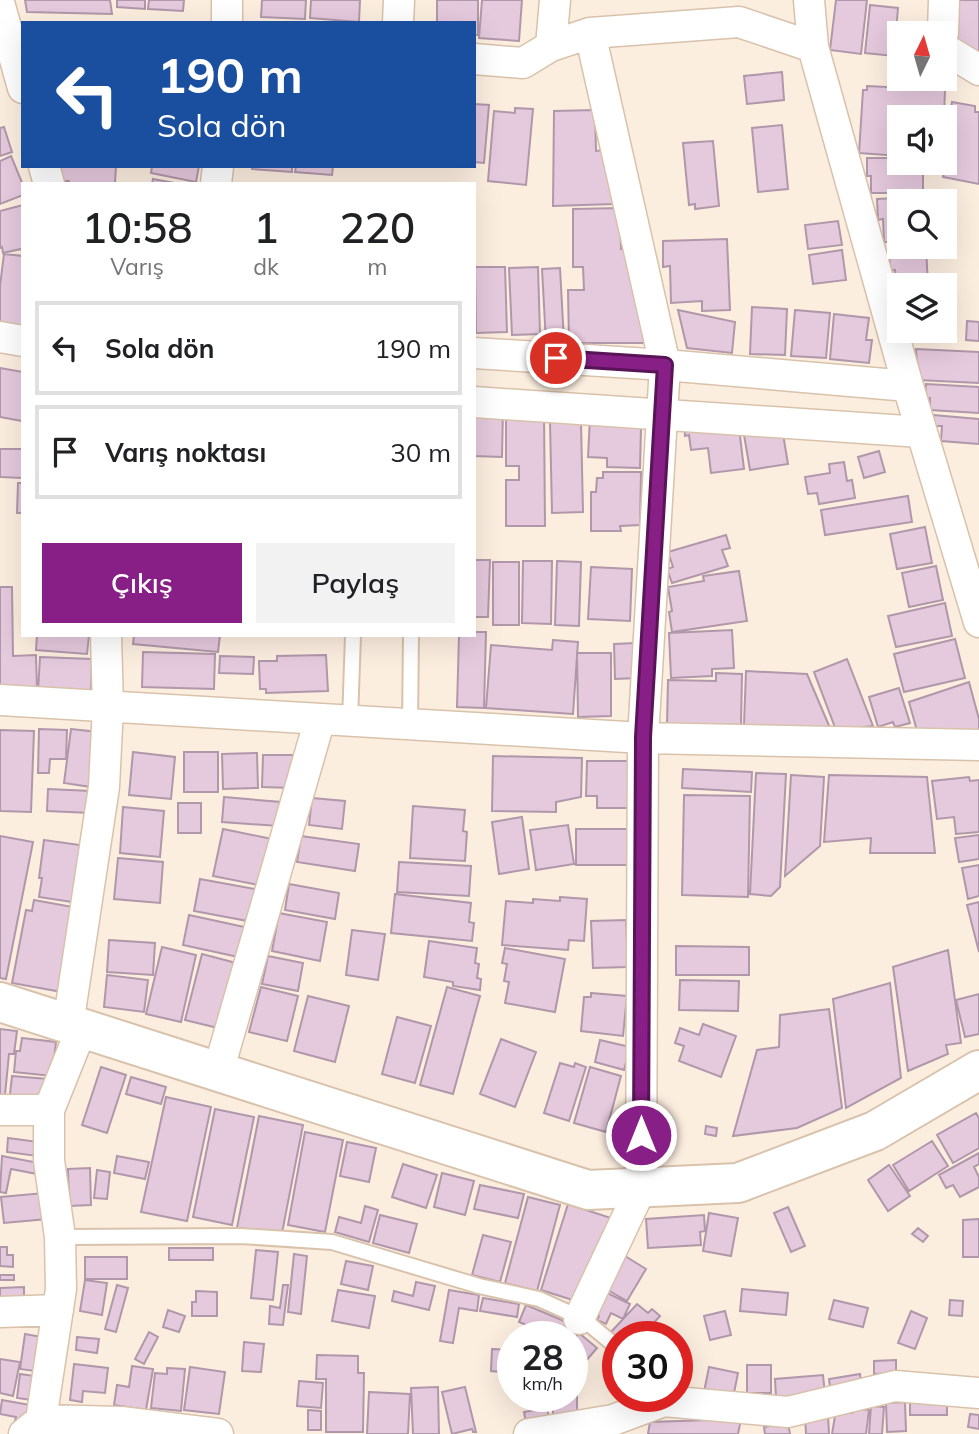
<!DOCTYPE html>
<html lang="tr">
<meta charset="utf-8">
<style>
body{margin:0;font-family:Mulish,sans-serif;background:#f2f2f2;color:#202124;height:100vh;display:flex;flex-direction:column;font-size:26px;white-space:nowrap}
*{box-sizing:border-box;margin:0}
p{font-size:23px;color:#757577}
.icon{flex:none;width:38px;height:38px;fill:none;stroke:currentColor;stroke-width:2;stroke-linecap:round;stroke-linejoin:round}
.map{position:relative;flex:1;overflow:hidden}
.details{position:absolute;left:21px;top:182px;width:455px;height:455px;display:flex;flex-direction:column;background:#fff;border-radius:0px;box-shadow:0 7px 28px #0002}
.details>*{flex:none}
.hud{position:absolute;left:21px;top:21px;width:455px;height:147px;border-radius:0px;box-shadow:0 7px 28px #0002;background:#1a4fa0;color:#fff;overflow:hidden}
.needle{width:46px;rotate:5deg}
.buttons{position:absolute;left:887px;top:21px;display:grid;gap:14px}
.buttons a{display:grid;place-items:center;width:70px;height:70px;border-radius:0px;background:#fff;box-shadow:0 7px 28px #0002;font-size:35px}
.speed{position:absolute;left:497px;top:1321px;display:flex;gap:14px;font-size:35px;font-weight:700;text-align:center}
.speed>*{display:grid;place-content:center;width:91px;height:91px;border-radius:50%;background:#fff;box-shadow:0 7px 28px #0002;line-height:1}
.speed small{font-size:18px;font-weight:400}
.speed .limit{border:10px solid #d22;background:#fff;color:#111}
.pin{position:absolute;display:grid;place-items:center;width:60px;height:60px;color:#fff;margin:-30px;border:4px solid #fff;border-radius:50%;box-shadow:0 2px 7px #0007}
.me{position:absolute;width:77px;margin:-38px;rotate:0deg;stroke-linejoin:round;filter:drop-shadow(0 0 5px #0008)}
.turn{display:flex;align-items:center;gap:24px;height:147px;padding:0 21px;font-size:32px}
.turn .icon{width:91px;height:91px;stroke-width:2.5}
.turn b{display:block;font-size:49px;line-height:60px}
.eta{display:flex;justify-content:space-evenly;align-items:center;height:119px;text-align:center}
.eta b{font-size:42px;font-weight:600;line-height:49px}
.button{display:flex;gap:14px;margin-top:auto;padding:14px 21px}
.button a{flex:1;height:80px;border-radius:0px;background:#881f86;color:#fff;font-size:28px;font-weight:600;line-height:80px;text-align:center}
.button a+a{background:#f2f2f2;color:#202124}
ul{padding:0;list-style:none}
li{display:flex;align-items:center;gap:21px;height:94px;margin:0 14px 10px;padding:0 7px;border:4px solid #e0e0e0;border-radius:0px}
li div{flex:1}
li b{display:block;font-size:26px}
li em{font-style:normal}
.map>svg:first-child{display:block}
.building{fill:#e5c9dd;stroke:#b197aa;stroke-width:2}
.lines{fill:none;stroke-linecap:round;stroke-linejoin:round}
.lane-casing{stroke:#d9c2ab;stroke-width:18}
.street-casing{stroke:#d9c2ab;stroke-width:33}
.secondary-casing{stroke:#d9c2ab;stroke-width:42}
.lane{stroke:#fff;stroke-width:14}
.street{stroke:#fff;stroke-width:30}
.secondary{stroke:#fff;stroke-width:38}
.route-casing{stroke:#581457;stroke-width:18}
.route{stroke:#881f86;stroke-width:12}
</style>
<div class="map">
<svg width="979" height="1434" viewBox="0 0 979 1434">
<rect width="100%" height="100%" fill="#fceedf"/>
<path class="building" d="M25 0H110L112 14 27 12Z
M117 0H145V9L117 7Z
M149 0H184L183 11 148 9Z
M262 0H306L305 19 261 17Z
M311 0H360L359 22 310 18Z
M437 0H478V35H474V23H437Z
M482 0H522L519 41 479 38Z
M836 0H867L861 54 830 50Z
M956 0H979V63L948 44Z
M870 5 898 8 894 56 865 53Z
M782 72 784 100 747 104 744 76Z
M867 86 945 90 944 117H900V156L859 153 863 90H867Z
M952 102 975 106V112H979V184L943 177 947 157H945V142Z
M474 104 489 105 484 163 474 162Z
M515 108 533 109 526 185 488 181 494 111 515 113Z
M595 110 596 151 605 150 614 204 553 206 554 111Z
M782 125 788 189 758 192 752 128Z
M4 127 12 152 0 156V128Z
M713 141 719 206 695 209V204L689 205 683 143Z
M11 156 23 185V195L0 204V161Z
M867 158H900V163H923V193H871V176H867Z
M61 166H116L115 183 69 184V181H60Z
M152 166H199L196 182 151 173Z
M252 166H292V172L252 169Z
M296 166H333L332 175 295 172Z
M153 179 180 184H152Z
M917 197V201H900V242H884L883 219 878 220 877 199Z
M23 205V254L21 249 3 253 2 247 0 248V211Z
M620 208 621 249 627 248 650 343H569L568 290H584L583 267H573V209Z
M838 221 842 245 808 249 805 225Z
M727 239 730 310 702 311V301L671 303 670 266 663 267V241Z
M889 247H926L928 285H900V291H897L895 270 890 271Z
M842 250 846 280 813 284 809 255Z
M4 254 23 256V326L0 323V286Z
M475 267H505L507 332 476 333Z
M538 267 540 334 512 335 509 268Z
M560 268 564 341 546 342 542 269Z
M752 307 787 309 785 355 750 354Z
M678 310 735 322 732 353 687 348Z
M795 310 830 313 826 358 791 356Z
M834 314 869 318 866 340H872L869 363 830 359Z
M967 321 979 322V341L966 340Z
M916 349 979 352V383L918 380Z
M0 368 23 372 22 421 0 417Z
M926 384 979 387V413L930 410V398H925Z
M474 408 503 409 502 457 474 456Z
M506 410H544L545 526H506V480H519V466H506Z
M933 415 979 419V444L941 441 942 426H932Z
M590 418 641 428 640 468 607 467V458L588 457Z
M550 422H581L583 512 552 513Z
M684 422 739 428 744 469 711 473 708 448 691 450 689 435 685 436Z
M782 428 788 464 750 470 743 429Z
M0 449H23V478L0 477Z
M879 451 885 472 864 478 858 457Z
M844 462 847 481 852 480 855 498 819 504 817 493 808 494 805 477 830 473 829 464Z
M603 472H641L640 525 620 526 621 531H591V492H596L597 478H603Z
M18 483H23V513H17Z
M908 496 912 522 825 535 821 510Z
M925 527 932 563 897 569 890 534Z
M726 535 730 548 722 550 728 566 672 583 667 569 673 567 668 552Z
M474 560H490L488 617H474Z
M523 561H552L551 624 522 623Z
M557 561 581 562 579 626 555 625Z
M493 562H519V625H493Z
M936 566 943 600 909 607 902 573Z
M591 567 632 569 630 621 588 619Z
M739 571 747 621 672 632 669 612 672 611 668 587 704 581 703 576Z
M0 587H12L13 656 36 655 37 689 0 690Z
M945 603 952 636 896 647 888 616Z
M732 630 734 668 712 669V676L671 678 669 633Z
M474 632H486L484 708 457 707 459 635H474Z
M37 635H89L87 654 36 650Z
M134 635H220L218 652 133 644Z
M955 639 965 678 904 692 894 654Z
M553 640 578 642 573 714 486 708 491 645 552 650Z
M636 643 637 678 615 679 614 644Z
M143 652 215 654 214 689 142 687Z
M577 653H611V716L578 717Z
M326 655 328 691 266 693V689H260L259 661H277V656Z
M220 656 254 657 253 674 219 673Z
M40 657 92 659 91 694 38 692Z
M847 659 873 726 836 730 814 672Z
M746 671 807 674 830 728 744 725Z
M716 673 742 674 741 725 667 724 668 680 716 681Z
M969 682 979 719V737L919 738 909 702Z
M899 688 910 723 895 727 893 722 878 727 869 697Z
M39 729 67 730 66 759H50L49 773H38Z
M71 729 98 732 91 787 64 783Z
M0 730 34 731 31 812 0 811Z
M133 752 175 757 171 799 129 795Z
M184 752H218V792H184Z
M257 753 258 788 223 789 222 754Z
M263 755H294L293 788 262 787Z
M493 756 582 758 581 797 556 802V812L492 811Z
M587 761H635L634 808H597V796H586Z
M683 769 752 772 751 792 682 788Z
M756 773 786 774 780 887 771 896 750 894Z
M791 775 824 777 820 846 785 876Z
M829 775 927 777 935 853H870L871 838 824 842Z
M969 777 970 781 979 780V832L956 834 954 817 937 819 932 781Z
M48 789 91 791 90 813 47 811Z
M684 795 750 796 748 897 682 895Z
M224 797 281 802 279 826 222 822Z
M312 798 345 801 342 829 309 825Z
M178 803H201V833H178Z
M413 806 465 810 463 831 467 832 465 861 410 858Z
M123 807 164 811 160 857 120 853Z
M522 817 529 869 499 874 492 822Z
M568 825 574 864 536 870 530 830Z
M223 829 272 839 263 886 213 876Z
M576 829H637L636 865H576Z
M979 835V859L959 862 955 838Z
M0 836 33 842 6 979 0 978Z
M301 836 359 844 355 871 297 862Z
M44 840 87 846 79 903 39 897 42 878H39Z
M118 858 163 862 160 903 114 899Z
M399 862 471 866 469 896 397 892Z
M979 865V896L968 899 962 868Z
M200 879 260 890 253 922 194 911Z
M289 884 339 893 335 919 285 910Z
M395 894 471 903 469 922 474 923 472 941 391 933Z
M560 897 587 899 584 941 569 940 568 950 502 945 506 901 533 903V899L560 901Z
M34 900 78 908 62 992 12 983 26 910 32 911Z
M979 902V952L967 905Z
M279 913 327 922 320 961 272 951Z
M189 915 249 928 243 958 183 945Z
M626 920 628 967 593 968 591 921Z
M352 930 385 934 378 980 346 975Z
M109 940 155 943 153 975 107 972Z
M429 941 477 948 475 963 479 964 477 978 481 979 480 990 453 986V982L424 977Z
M676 946 749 947V975H676Z
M162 947 196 955 181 1022 146 1014Z
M505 948 565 959 555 1012 505 1003 509 982 504 981 507 964 502 963Z
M948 950 961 1043 946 1045 948 1054 908 1071 893 967Z
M202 954 240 964 222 1029 185 1020Z
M268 956 303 963 298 991 262 984Z
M107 975 148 980 144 1012 104 1007Z
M680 980 739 981 738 1011 679 1010Z
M890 983 901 1078 846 1108 833 999Z
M261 987 298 996 287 1041 249 1032Z
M447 987 480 996 453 1094 420 1085Z
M591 993 627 996 623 1036 581 1031 584 997H591Z
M979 994V1034L965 1037 956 1000Z
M308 996 349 1006 335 1062 294 1051Z
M829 1009 842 1108 797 1128 733 1136 757 1050 779 1047 780 1015Z
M397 1017 431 1026 415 1083 382 1074Z
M703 1024 736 1036 721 1077 679 1061 684 1046 675 1043 680 1028 699 1035Z
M0 1029 17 1031 14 1054H9L4 1105H0Z
M22 1038 56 1042 52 1076 14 1072 16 1051H20Z
M501 1039 536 1052 515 1107 480 1094Z
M600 1040 630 1047 624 1070 595 1062Z
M560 1063 574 1067 575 1063 586 1067 569 1121 544 1113Z
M101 1067 126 1075 107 1133 82 1125Z
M590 1067 621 1076 606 1132 574 1123Z
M12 1076 48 1079 45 1107 9 1103Z
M131 1077 166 1087 161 1104 126 1094Z
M166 1097 211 1107 187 1221 141 1212Z
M215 1109 254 1117 232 1225 193 1217Z
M976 1113 979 1118V1148L953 1163 937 1135Z
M259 1116 303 1125 282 1233 268 1231 267 1234 237 1228Z
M706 1126 717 1128 716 1136 705 1134Z
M305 1132 343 1140 325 1232 288 1225Z
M8 1138 39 1142 37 1156 7 1152Z
M932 1141 948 1166 909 1191 893 1165Z
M347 1142 376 1148 369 1182 340 1176Z
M979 1153V1164L974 1167 979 1177V1187L960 1197 953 1185 946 1188 939 1175Z
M2 1156 39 1163 37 1174 11 1169 6 1193 0 1192Z
M117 1156 149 1162 145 1179 114 1173Z
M403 1164 437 1175 426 1208 392 1197Z
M889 1165 910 1196 888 1211 868 1180Z
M90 1168 91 1205 69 1206 68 1169Z
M97 1170 110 1172 107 1199 94 1198Z
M442 1173 474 1181 465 1215 434 1207Z
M480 1185 524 1194 518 1218 474 1209Z
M44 1193 47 1219 4 1223 1 1197Z
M528 1197 560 1205 537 1291 505 1283Z
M568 1204 617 1220 579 1302 541 1290Z
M365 1206 378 1210 369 1242 335 1232 339 1217 361 1223Z
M788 1207 805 1246 791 1252 774 1213Z
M709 1213 738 1218 731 1256 703 1251Z
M380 1215 417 1224 409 1253 373 1243Z
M704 1215 705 1231 700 1232 701 1245 648 1248 646 1219Z
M979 1219V1257H963V1220Z
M918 1228 928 1236 923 1242 912 1234Z
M483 1235 511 1242 500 1282 472 1275Z
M0 1247H7V1255H13V1267L0 1266Z
M169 1248H213V1260H169Z
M256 1250 278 1252 273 1300 251 1298Z
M294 1254 307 1256 301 1314 288 1312Z
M625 1256 646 1269 627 1301 606 1289Z
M85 1257H127V1279H85Z
M346 1261 373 1266 368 1290 341 1284Z
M0 1275H14V1280H0Z
M85 1280 107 1283 102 1315 80 1311Z
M416 1282 435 1286 429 1310 392 1301 394 1291 413 1296Z
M117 1285 128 1288 116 1332 105 1329Z
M283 1285H288L283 1325 269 1324 270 1306 280 1308Z
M24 1287V1305L0 1306V1288Z
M742 1289 788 1293 786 1315 740 1311Z
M338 1290 375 1296 369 1328 332 1321Z
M449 1290 479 1295 477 1311 459 1308 453 1343 440 1341Z
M601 1290 630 1304 623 1319 611 1313 606 1324 597 1320 599 1316 591 1312Z
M196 1291 217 1292V1316H192V1302H196Z
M483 1298 519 1304 517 1317 480 1311Z
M834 1300 868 1308 863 1327 829 1319Z
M950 1300 963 1301 962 1316 949 1315Z
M637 1304 648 1313 652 1309 660 1316 641 1337H618V1341L610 1333Z
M526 1305 569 1323 563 1337 554 1336 556 1332 535 1323 534 1328 519 1322Z
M168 1310 185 1316 179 1332 163 1327Z
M725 1311 731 1335 710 1340 704 1316Z
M911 1311 927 1318 915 1349 898 1343Z
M658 1324 671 1335 670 1337H648Z
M149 1332 158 1337 144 1364 135 1359Z
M579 1333 597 1348 580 1368 572 1362V1341Z
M25 1334 47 1338 42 1372 20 1369Z
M77 1337 99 1339 97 1353 76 1350Z
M244 1342 264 1344 261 1372 242 1371Z
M492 1349 513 1350V1373L491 1371Z
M317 1355 358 1356V1373H364L363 1432H326V1379H316Z
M0 1359 20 1362 13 1396 0 1393Z
M896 1360V1373L874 1374V1361Z
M74 1364 108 1368 105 1393 83 1391 82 1402 70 1400Z
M747 1365H771V1393H747Z
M132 1366 153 1369 146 1410 114 1405 117 1385 129 1387Z
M190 1367 225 1372 219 1414 184 1410Z
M709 1367 738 1373 732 1403 703 1397Z
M167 1368 185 1369 181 1411 151 1408 155 1373 167 1374Z
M20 1374 42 1377 39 1401 17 1398Z
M860 1374 862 1389 831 1394 829 1379Z
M823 1375 825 1394 776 1398 775 1379Z
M299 1381 323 1383 321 1408 297 1406Z
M572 1386H577V1420L553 1421V1400H562L561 1396H572Z
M438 1387 439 1434H413L411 1388Z
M465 1387 476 1432H473L472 1429 452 1434 442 1392Z
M369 1392 410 1394 408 1434H367Z
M2 1400 36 1406 14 1424 16 1417 0 1414Z
M910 1400H947V1415H910Z
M905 1402 906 1431 887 1432 886 1403Z
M871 1406 884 1407 882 1434H869Z
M547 1408 550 1424 527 1429 524 1412Z
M853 1408 869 1410 866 1434H832L836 1410 852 1413Z
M308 1410 321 1411V1430H308Z
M970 1414 979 1415V1429L968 1427Z
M828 1415 829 1434H806L805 1416Z
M741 1419 738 1434H648L650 1422Z
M788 1423 790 1434H765L764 1427Z"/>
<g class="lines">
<g class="lane-casing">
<path id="lane" d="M350 721 353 635
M410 724 411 635
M60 1237 241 1236 332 1242 479 1286 539 1299 583 1319 618 1348"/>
</g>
<g class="street-casing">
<path id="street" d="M809 0 813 47 908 386 979 622
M0 6 23 88
M227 23V0
M398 23 399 0
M943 33 944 0
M551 46 555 0
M945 49 979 70
M474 59 523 63 551 46 590 33 739 22 813 47
M44 166 49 184
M216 184 218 166
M0 337 23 341
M474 353 665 365 908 386
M474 402 921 432
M0 700 643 738 979 745
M68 1025 104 787 108 707 106 635
M218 1072 320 719
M0 1110H49
M0 1312 58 1310
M579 1319 641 1188 643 738 665 365 590 33
M41 1420 61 1289 60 1237 49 1161V1110L81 1030
M24 1434 41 1420 121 1422 218 1434
M529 1434 613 1420 664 1401 788 1412 895 1386 979 1393"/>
</g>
<g class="secondary-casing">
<path id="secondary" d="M0 1002 588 1190 738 1183 875 1131 979 1070"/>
</g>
<use href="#lane" class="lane"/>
<use href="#street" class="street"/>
<use href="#secondary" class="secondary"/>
</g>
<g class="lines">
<g class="route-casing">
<path id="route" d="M556 358 665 365 643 737 641 1135"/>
</g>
<use href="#route" class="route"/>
</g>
</svg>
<div class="buttons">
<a><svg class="needle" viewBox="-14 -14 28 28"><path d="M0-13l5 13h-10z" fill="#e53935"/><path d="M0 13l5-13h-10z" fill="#757577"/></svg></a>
<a><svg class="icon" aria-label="sound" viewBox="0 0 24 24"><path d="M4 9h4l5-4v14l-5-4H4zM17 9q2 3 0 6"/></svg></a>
<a><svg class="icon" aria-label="search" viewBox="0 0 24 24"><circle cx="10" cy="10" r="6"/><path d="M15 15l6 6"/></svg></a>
<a><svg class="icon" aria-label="layers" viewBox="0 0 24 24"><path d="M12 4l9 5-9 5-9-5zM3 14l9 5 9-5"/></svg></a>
</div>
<div class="speed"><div>28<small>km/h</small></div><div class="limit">30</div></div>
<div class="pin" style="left:556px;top:358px;background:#d93025"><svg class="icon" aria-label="arrive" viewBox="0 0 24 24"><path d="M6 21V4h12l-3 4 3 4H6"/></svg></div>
<svg class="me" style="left:641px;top:1135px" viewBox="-20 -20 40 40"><circle r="17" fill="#881f86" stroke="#fff" stroke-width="3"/><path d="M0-11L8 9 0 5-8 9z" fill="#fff"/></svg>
<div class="hud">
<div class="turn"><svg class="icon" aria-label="left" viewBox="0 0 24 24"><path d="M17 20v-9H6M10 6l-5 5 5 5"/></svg><div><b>190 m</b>Sola dön</div></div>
</div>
<section class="details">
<div class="eta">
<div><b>10:58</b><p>Varış</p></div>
<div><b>1</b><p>dk</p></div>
<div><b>220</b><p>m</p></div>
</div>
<ul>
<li><svg class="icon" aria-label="left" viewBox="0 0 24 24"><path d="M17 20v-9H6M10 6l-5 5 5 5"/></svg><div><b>Sola dön</b></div><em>190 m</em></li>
<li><svg class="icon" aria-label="arrive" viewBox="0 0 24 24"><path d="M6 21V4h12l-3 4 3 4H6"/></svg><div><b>Varış noktası</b></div><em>30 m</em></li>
</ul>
<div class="button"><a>Çıkış</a><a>Paylaş</a></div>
</section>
</div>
